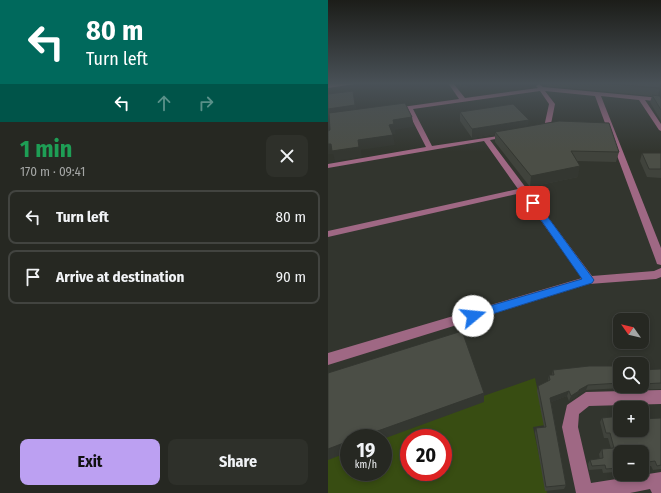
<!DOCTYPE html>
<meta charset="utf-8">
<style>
body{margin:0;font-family:"Fira Sans Condensed",sans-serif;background:#2e302a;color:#f1f3f6;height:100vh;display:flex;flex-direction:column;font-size:15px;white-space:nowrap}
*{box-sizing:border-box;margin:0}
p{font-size:13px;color:#a4a6a5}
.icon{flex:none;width:22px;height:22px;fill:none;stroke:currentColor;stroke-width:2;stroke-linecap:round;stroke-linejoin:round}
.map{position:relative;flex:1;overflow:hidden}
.side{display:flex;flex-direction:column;background:#262822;width:328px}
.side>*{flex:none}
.banner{background:#00695c;color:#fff;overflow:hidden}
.needle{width:26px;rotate:304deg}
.buttons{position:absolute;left:285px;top:313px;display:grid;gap:8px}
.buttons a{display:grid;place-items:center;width:36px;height:36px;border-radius:8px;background:#262822;box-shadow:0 2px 6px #0003,0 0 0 1px #424440;font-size:20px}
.speed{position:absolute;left:12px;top:429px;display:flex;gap:8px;font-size:20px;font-weight:700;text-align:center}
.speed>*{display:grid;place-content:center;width:52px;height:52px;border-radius:50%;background:#262822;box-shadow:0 2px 6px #0003,0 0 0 1px #424440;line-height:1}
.speed small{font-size:10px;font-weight:400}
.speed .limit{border:6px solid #d22;background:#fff;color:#111}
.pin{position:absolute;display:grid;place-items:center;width:34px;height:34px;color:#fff;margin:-17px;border-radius:8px;box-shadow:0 2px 6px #0006}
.me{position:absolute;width:44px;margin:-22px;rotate:73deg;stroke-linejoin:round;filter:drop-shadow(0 0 3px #0008)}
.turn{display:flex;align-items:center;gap:14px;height:84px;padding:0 20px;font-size:18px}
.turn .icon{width:52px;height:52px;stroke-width:2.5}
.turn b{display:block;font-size:28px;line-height:34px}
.lanes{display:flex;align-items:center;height:38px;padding:0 20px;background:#0003;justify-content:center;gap:20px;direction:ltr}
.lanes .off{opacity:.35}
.round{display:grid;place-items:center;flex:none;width:42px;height:42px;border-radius:8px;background:#2e302a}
.head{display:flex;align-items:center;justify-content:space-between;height:68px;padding:0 20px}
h1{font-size:24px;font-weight:700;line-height:30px;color:#1e9e55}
.cta{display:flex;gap:8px;margin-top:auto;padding:8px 20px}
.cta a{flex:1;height:46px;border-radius:8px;background:#bca0f2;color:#111;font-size:16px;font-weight:700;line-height:46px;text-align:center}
.cta a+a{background:#2e302a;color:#f1f3f6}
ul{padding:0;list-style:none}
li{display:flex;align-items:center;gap:12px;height:54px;margin:0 8px 6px;padding:0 12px;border:2px solid #424440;border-radius:8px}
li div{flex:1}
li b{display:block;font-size:15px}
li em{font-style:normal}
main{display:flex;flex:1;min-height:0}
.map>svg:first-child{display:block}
.green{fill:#384d12;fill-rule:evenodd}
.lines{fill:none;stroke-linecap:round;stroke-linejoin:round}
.minor{fill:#9f6884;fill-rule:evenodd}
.wall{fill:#40433c}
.shaded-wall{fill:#343731}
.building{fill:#4b4e46;stroke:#343731}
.route{fill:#1a73e8;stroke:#114b97}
</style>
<main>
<section class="side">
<div class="banner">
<div class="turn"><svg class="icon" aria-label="left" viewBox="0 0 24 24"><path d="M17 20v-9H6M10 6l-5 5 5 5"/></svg><div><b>80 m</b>Turn left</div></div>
<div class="lanes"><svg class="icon" aria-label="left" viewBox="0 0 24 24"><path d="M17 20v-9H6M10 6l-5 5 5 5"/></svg><svg class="icon off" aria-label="ahead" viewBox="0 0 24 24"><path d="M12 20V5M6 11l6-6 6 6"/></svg><svg class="icon off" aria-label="right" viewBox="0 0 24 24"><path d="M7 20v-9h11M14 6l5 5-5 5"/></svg></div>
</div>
<div class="head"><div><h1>1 min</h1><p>170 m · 09:41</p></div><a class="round"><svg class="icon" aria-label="close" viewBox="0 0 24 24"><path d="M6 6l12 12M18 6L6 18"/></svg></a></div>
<ul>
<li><svg class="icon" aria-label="left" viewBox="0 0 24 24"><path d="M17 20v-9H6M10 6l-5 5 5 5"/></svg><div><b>Turn left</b></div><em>80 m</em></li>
<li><svg class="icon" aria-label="arrive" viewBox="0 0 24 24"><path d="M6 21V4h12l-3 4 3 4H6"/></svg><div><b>Arrive at destination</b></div><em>90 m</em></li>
</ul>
<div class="cta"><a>Exit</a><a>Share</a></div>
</section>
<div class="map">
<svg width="333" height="493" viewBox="0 0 333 493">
<rect width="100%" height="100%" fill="#32352e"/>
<path class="green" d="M207 378 217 425 205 427 219 493H0V450L21 443V472H55V438H35ZM81 438H115V472H81Z"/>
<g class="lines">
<path class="minor" d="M16 83H33L0 88V84Z
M120 83H125L137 98 210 88 208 86 211 84 215 87 333 98V102L317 100 333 124V131L331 130 311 100 273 96 333 248V265L329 264 328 261 267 96 217 91 227 104 222 129 212 132 209 130 216 127 221 104 212 91 85 109 104 146 183 134V136L162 140 264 276 326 271 333 268V277L328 279 261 284 0 365V353L254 278 193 193 0 237V231L190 189 156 141 0 168V164L98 147 79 110 67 112 64 110 67 108 131 99Z
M333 390V404L261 406 251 414 250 427 263 483 333 472V493H324L322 489 302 493H248L234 427 239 405 258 392Z"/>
</g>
<path class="wall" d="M130 83H147V85L133 87Z
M219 83H332V88L330 96 333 99V121L322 102 324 96 219 86Z
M132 112 200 126 291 152 288 162 249 161 250 177 202 187 167 142V134L144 138 132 121Z
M314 153H333V178L319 177 312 161Z
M291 365H292V386H314V370L333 369V389L295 390 294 388 258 390 250 394 249 396 241 401 239 396 223 402 238 485 236 489 217 491 207 433 208 428 216 427 209 391 210 386 220 381 221 375H224L225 370 291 366Z
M274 418 299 437 313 436 311 430H314V419L333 418V469L325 470 323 466 314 467V452H292V470H289L287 472 275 473 274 469 261 470 260 464 262 460 272 459 271 454 274 449H283L280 438H276L272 422Z"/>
<path class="shaded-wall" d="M133 83H147V85L133 87Z
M25 91 29 111 0 116V109Z
M84 117 86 127 67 130 68 134H63L61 125 65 120Z
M201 120 200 129 167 132V134L144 138V129Z
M65 135 67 145 33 150 34 157 7 161 5 154H0V144Z
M252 166 250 177 202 187 203 176Z
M260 385 258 390 250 394 249 396 241 401 243 396 251 390Z
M241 391 239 396 221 403 222 398Z
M156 393V402L55 439V438H30Z
M21 441V452L0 460V449Z"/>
<path class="building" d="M272 83H332V88Z
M25 91 27 105 0 109V94Z
M324 95 332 96 333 99V110Z
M77 103 84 117 65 120 66 124 61 125 65 135 30 140 31 147 4 151 3 144H0V131L2 130 1 113Z
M185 104 201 120 144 129 132 112Z
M231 121 281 123 291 152 243 151 252 166 203 176 167 132Z
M314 153H333V169H321Z
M134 331 156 393 30 438H21V441L0 449V373Z
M291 365H292V383L260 385 251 390V391L243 396 241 391 222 398 238 485 218 487 208 428 218 427 210 386 222 380 221 375H226L225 370 261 366H292Z
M333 369V383L314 384V370Z
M292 416V430H297L299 437 318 435 314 424V419L333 418V465L329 466 327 461 314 463V452H292V466L290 467V468L278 469 277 465 264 466 262 460 275 458 274 449 286 448 282 433H278L274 418Z"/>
<linearGradient id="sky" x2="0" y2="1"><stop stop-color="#1c1d19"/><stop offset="0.55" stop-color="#495157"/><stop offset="1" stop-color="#495157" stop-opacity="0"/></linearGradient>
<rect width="333" height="152" fill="url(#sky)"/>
<path class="route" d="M202 201H208L266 280 264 283 145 320 141 319 139 316 141 312 254 279 201 203Z"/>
</svg>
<div class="buttons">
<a><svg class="needle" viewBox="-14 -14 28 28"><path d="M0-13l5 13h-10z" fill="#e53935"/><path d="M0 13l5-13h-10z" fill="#a4a6a5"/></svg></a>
<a><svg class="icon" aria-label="search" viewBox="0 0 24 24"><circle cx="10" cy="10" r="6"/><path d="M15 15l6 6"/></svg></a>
<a>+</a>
<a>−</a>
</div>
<div class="speed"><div>19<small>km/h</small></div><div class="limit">20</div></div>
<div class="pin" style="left:205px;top:203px;background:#d93025"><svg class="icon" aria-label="arrive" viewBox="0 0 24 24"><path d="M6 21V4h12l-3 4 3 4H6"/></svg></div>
<svg class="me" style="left:145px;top:316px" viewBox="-20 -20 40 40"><circle r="19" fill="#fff"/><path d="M0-13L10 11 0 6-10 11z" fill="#1a73e8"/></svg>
</div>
</main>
